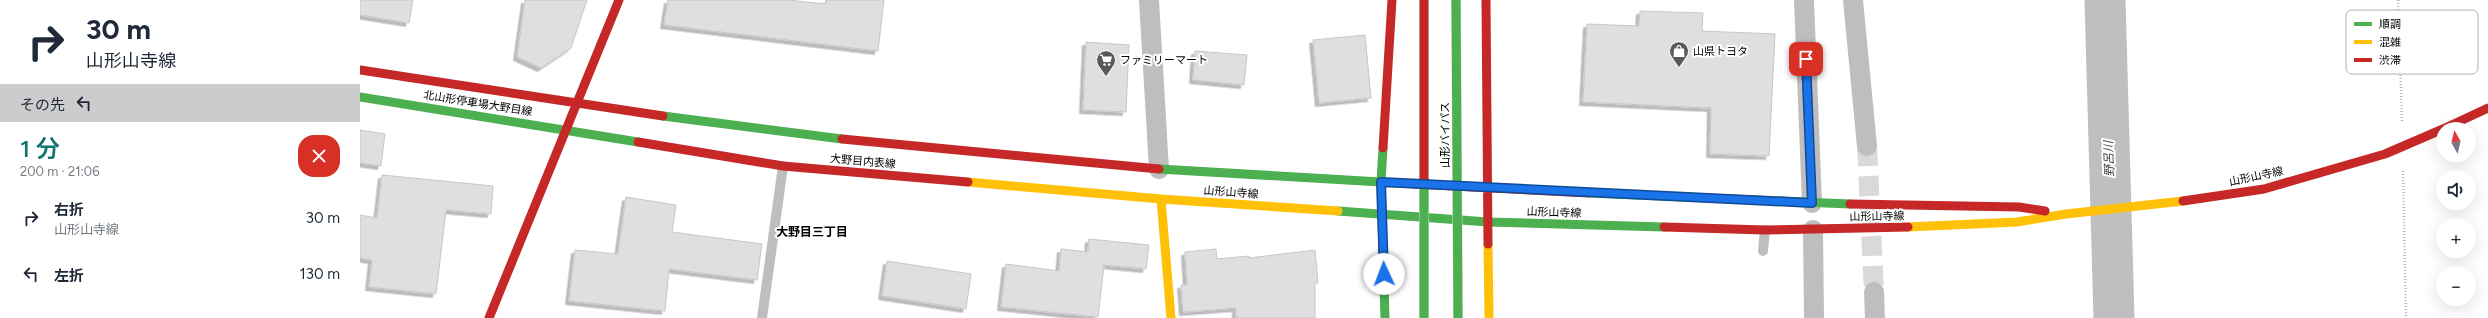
<!DOCTYPE html>
<html lang="ja">
<meta charset="utf-8">
<style>
body{margin:0;font-family:Figtree,"Noto Sans JP",sans-serif;background:#f6f6f7;color:#1f2937;height:100vh;display:flex;flex-direction:column;font-size:15px;white-space:nowrap}
*{box-sizing:border-box;margin:0}
p{font-size:13px;color:#747a83}
.icon{flex:none;width:22px;height:22px;fill:none;stroke:currentColor;stroke-width:2;stroke-linecap:round;stroke-linejoin:round}
.map{position:relative;flex:1;overflow:hidden}
.drawer{display:flex;flex-direction:column;background:#fff;width:360px}
.drawer>*{flex:none}
.top-card{background:#fff;color:#1f2937;overflow:hidden}
.needle{width:26px;rotate:352deg}
.buttons{position:absolute;left:2076px;top:122px;display:grid;gap:8px}
.buttons a{display:grid;place-items:center;width:40px;height:40px;border-radius:50%;background:#fff;box-shadow:0 4px 16px #0002;font-size:20px}
.pin{position:absolute;display:grid;place-items:center;width:34px;height:34px;color:#fff;margin:-17px;border-radius:8px;box-shadow:0 2px 6px #0006}
.me{position:absolute;width:44px;margin:-22px;rotate:358deg;stroke-linejoin:round;filter:drop-shadow(0 0 3px #0008)}
.turn{display:flex;align-items:center;gap:14px;height:84px;padding:0 20px;font-size:18px}
.turn .icon{width:52px;height:52px;stroke-width:2.5}
.turn b{display:block;font-size:28px;line-height:34px}
.then{display:flex;align-items:center;height:38px;padding:0 20px;background:#0003;gap:8px;font-size:15px}
.round{display:grid;place-items:center;flex:none;width:42px;height:42px;border-radius:16px;background:#f6f6f7}
.summary{display:flex;align-items:center;justify-content:space-between;height:68px;padding:0 20px}
h1{font-size:24px;font-weight:600;line-height:30px;color:#0f766e}
ul{padding:0;list-style:none}
li{display:flex;align-items:center;gap:12px;height:56px;padding:0 20px}
li div{flex:1}
li b{display:block;font-size:15px}
li em{font-style:normal}
main{display:flex;flex:1;min-height:0}
.map>svg:first-child{display:block}
.lines{fill:none;stroke-linecap:round;stroke-linejoin:round}
.river{stroke:#bfbfbf;stroke-width:41}
.building{fill:#dfdfdf;stroke:#c7c7c7;filter:url(#shadow)}
.street-tunnel{stroke:#d9d9d9;stroke-width:20;stroke-dasharray:20 10;stroke-linecap:butt}
.path{stroke:#b9b9b9;stroke-width:2.5;stroke-dasharray:1 2;stroke-linecap:butt}
.lane{stroke:#bebebe;stroke-width:10}
.street{stroke:#bebebe;stroke-width:20}
.fast{stroke:#4caf50;stroke-width:9}
.slow{stroke:#ffc107;stroke-width:9}
.jam{stroke:#c62828;stroke-width:9}
.fast-bridge-casing{stroke:#dbdbdb;stroke-width:10;stroke-linecap:butt}
.jam-bridge-casing{stroke:#dbdbdb;stroke-width:10;stroke-linecap:butt}
.fast-bridge{stroke:#4caf50;stroke-width:9}
.jam-bridge{stroke:#c62828;stroke-width:9}
.route-casing{stroke:#114b97;stroke-width:10}
.route{stroke:#1a73e8;stroke-width:7}
.labels{text-anchor:middle;stroke-width:4;stroke-linejoin:round;paint-order:stroke}
.poi-label{font-size:11px;fill:#000;stroke:#fff;text-anchor:start}
.street-label{font-size:11px;fill:#000;stroke:#fff}
.water-label{font-size:12px;font-style:italic;fill:#444;stroke:#fff}
.neighbourhood-label{font-size:12px;font-weight:bold;fill:#000;stroke:#fff}
.key{fill:#fff;stroke:#b2b2b2;stroke-width:1}
.key-label{font-size:11px;fill:#000}
</style>
<main>
<section class="drawer">
<div class="top-card">
<div class="turn"><svg class="icon" aria-label="right" viewBox="0 0 24 24"><path d="M7 20v-9h11M14 6l5 5-5 5"/></svg><div><b>30 m</b>山形山寺線</div></div>
<div class="then">その先<svg class="icon" aria-label="left" viewBox="0 0 24 24"><path d="M17 20v-9H6M10 6l-5 5 5 5"/></svg></div>
</div>
<div class="summary"><div><h1>1 分</h1><p>200 m · 21:06</p></div><a class="round" style="background:#d93025;color:#fff"><svg class="icon" aria-label="close" viewBox="0 0 24 24"><path d="M6 6l12 12M18 6L6 18"/></svg></a></div>
<ul>
<li><svg class="icon" aria-label="right" viewBox="0 0 24 24"><path d="M7 20v-9h11M14 6l5 5-5 5"/></svg><div><b>右折</b><p>山形山寺線</p></div><em>30 m</em></li>
<li><svg class="icon" aria-label="left" viewBox="0 0 24 24"><path d="M17 20v-9H6M10 6l-5 5 5 5"/></svg><div><b>左折</b></div><em>130 m</em></li>
</ul>
</section>
<div class="map">
<svg width="2128" height="318" viewBox="0 0 2128 318">
<defs>
<filter id="shadow"><feDropShadow dx="-3.5" dy="3.5" stdDeviation="0" flood-color="#0004"/></filter>
</defs>
<rect width="100%" height="100%" fill="#fff"/>
<g class="lines">
<path class="river" d="M1745 0 1754 318"/>
</g>
<path class="building" d="M0 0H53L49 23 0 15Z
M165 0H227L211 48 181 68 157 57Z
M308 0H429L465 4 466 0H524L518 51 304 25Z
M1280 11 1343 13 1342 31 1415 34 1409 156 1350 154 1351 108 1223 102 1227 24 1279 26Z
M1005 35 1011 98 959 103 953 40Z
M726 42 769 45 766 112 723 110Z
M835 51 887 55 884 85 833 80Z
M0 130 25 134 21 166 0 163Z
M22 175 133 186 131 214 86 210 76 294 9 287 12 260 0 258V215L17 218Z
M266 197 316 205 312 232 402 244 397 280 309 269 305 311 209 301 215 250 258 254Z
M729 239 789 245 786 269 744 265 738 317 641 307 646 264 699 271 701 249 728 252Z
M856 249 857 259 889 256V258L955 250 958 283H955V318H876V308L823 312 821 285H827L825 252Z
M527 261 611 274 606 309 522 296Z"/>
<g class="lines">
<path class="street-tunnel" d="M1507 146 1514 292"/>
<path class="path" d="M2038 0 2042 122
M2043 171 2046 318"/>
<path class="lane" d="M1403 251 1405 230
M402 318 423 166"/>
<path class="street" d="M789 0 799 169
M1444 0 1452 203
M1493 0 1507 146
M1453 230 1454 318
M1514 292 1515 318"/>
<path class="fast" d="M0 97 278 142
M303 116 482 139
M1023 148 1021 182 1025 318
M799 169 1055 184
M1229 193 1490 204
M978 211 1128 222 1304 227"/>
<path class="slow" d="M608 182 801 199
M1548 227 1657 222 1706 214 1823 201
M1128 244 1129 318
M811 318 801 199 978 211"/>
<path class="jam" d="M1126 0 1128 244
M0 70 303 116
M2083 129 2128 108
M482 139 799 169
M278 142 423 166 608 182
M1023 148 1032 0
M1055 184 1229 193
M1823 201 1904 189 2025 154 2083 129
M1490 204 1659 207 1685 211
M1304 227 1405 230 1548 227
M129 318 259 0"/>
<g class="fast-bridge-casing">
<path id="fast-bridge" d="M1096 0 1098 318
M1064 179V318"/>
</g>
<g class="jam-bridge-casing">
<path id="jam-bridge" d="M1064 0V179"/>
</g>
<use href="#fast-bridge" class="fast-bridge"/>
<use href="#jam-bridge" class="jam-bridge"/>
</g>
<g class="lines">
<g class="route-casing">
<path id="route" d="M1024 274 1021 182 1452 203 1446 59"/>
</g>
<use href="#route" class="route"/>
</g>
<defs>
<g id="shop-pin" transform="scale(1)"><path d="M0 17L-7.5 6A9.5 9.5 0 1 1 7.5 6Z" fill="#595959" stroke="#fff"/><path d="M-5-2.5h2.3a2.7 3.5 0 0 1 5.4 0H5L5.5 6h-11ZM-1.5-2.5h3a1.5 2.3 0 0 0-3 0Z" fill="#fff"/></g>
<g id="supermarket-pin" transform="scale(1)"><path d="M0 17L-7.5 6A9.5 9.5 0 1 1 7.5 6Z" fill="#595959" stroke="#fff"/><path d="M-6-5.5h2.5l.6 2H6L4.5 2H-2.5L-4.4-4H-6ZM-1.5 3.2a1.3 1.3 0 1 0 .1 0ZM3 3.2a1.3 1.3 0 1 0 .1 0Z" fill="#fff"/></g>
</defs>
<g fill-rule="evenodd">
<use href="#shop-pin" x="1319" y="51"/>
<use href="#supermarket-pin" x="746" y="60"/>
</g>
<g class="labels">
<g class="poi-label">
<text x="1333" y="55">山県トヨタ</text>
<text x="760" y="64">ファミリーマート</text>
</g>
<g class="street-label">
<text transform="translate(118 103) rotate(9)" y="4">北山形停車場大野目線</text>
<text transform="translate(1085 135) rotate(-90)" y="4">山形バイパス</text>
<text transform="translate(503 161) rotate(5)" y="4">大野目内表線</text>
<text transform="translate(1896 176) rotate(-12)" y="4">山形山寺線</text>
<text transform="translate(871 192) rotate(4)" y="4">山形山寺線</text>
<text transform="translate(1194 212) rotate(2)" y="4">山形山寺線</text>
<text transform="translate(1517 216) rotate(-1)" y="4">山形山寺線</text>
</g>
<g class="water-label">
<text transform="translate(1749 159) rotate(-92)" y="4">野呂川</text>
</g>
<g class="neighbourhood-label">
<text x="452" y="236">大野目三丁目</text>
</g>
</g>
<rect x="1986" y="10" width="132" height="64" rx="6" class="key"/>
<rect x="1994" y="22" width="18" height="4" fill="#4caf50"/>
<rect x="1994" y="40" width="18" height="4" fill="#ffc107"/>
<rect x="1994" y="58" width="18" height="4" fill="#c62828"/>
<g class="key-label">
<text x="2019" y="28">順調</text>
<text x="2019" y="46">混雑</text>
<text x="2019" y="64">渋滞</text>
</g>
</svg>
<div class="buttons">
<a><svg class="needle" viewBox="-14 -14 28 28"><path d="M0-13l5 13h-10z" fill="#e53935"/><path d="M0 13l5-13h-10z" fill="#747a83"/></svg></a>
<a><svg class="icon" aria-label="sound" viewBox="0 0 24 24"><path d="M4 9h4l5-4v14l-5-4H4zM17 9q2 3 0 6"/></svg></a>
<a>+</a>
<a>−</a>
</div>
<div class="pin" style="left:1446px;top:59px;background:#d93025"><svg class="icon" aria-label="arrive" viewBox="0 0 24 24"><path d="M6 21V4h12l-3 4 3 4H6"/></svg></div>
<svg class="me" style="left:1024px;top:274px" viewBox="-20 -20 40 40"><circle r="19" fill="#fff"/><path d="M0-13L10 11 0 6-10 11z" fill="#1a73e8"/></svg>
</div>
</main>
